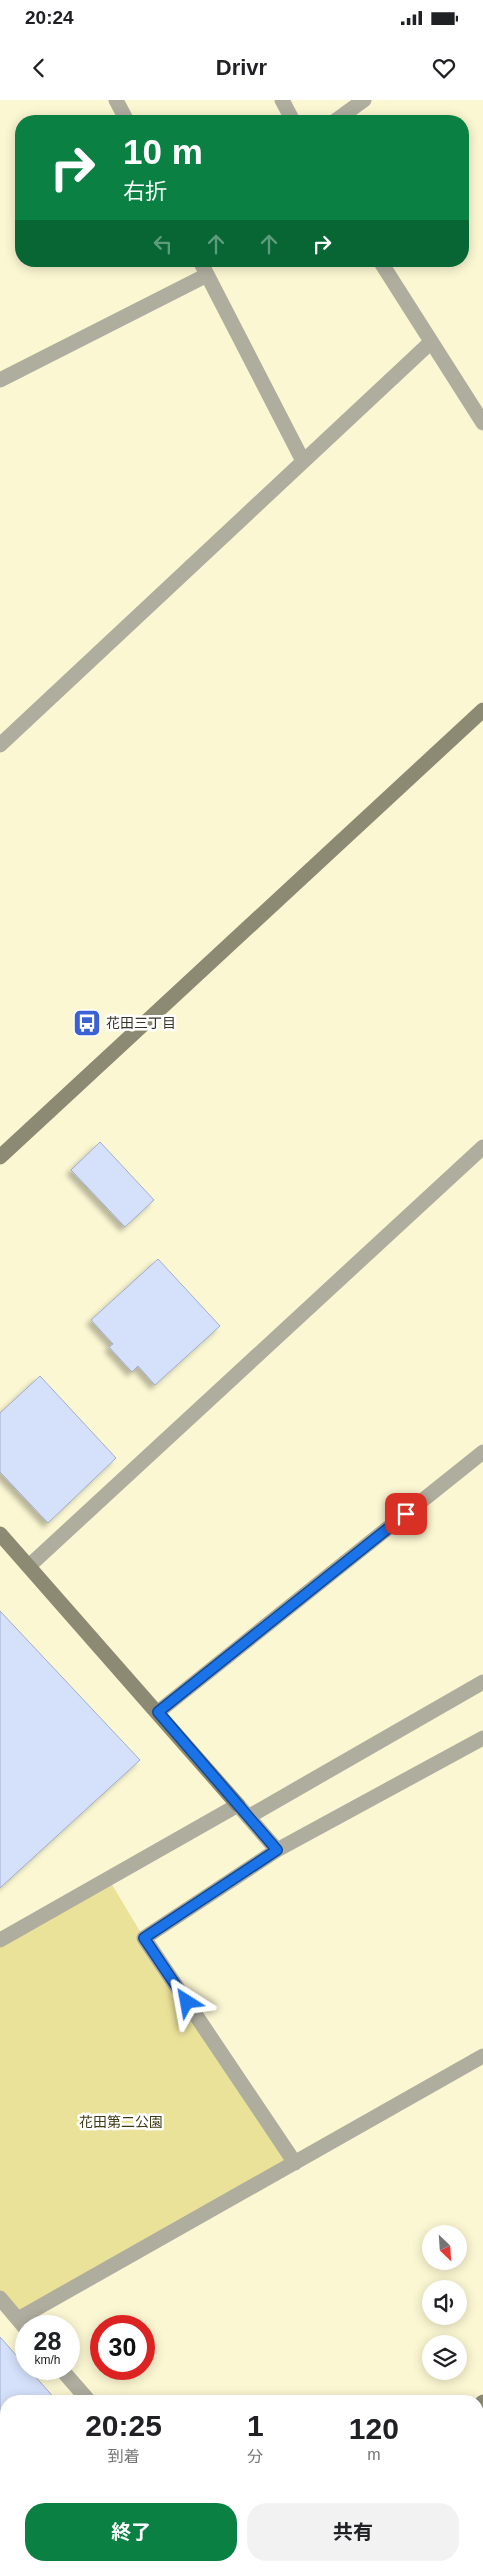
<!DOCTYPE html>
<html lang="ja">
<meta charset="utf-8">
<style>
body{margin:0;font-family:Helvetica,"Noto Sans JP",sans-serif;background:#f2f2f2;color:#202124;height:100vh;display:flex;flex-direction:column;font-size:19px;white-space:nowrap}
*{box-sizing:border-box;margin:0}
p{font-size:16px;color:#757577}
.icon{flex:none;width:28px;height:28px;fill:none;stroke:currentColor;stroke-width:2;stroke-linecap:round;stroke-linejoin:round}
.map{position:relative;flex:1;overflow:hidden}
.drawer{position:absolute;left:0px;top:2295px;width:484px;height:176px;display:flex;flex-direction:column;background:#fff;border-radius:20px 20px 0 0;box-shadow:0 2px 12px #0003}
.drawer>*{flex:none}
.top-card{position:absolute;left:15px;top:15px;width:454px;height:152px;border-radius:20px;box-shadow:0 2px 12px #0003;background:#0b8043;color:#fff;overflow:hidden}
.needle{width:32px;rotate:155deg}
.controls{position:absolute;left:422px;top:2125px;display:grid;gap:10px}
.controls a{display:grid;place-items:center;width:45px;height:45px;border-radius:50%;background:#fff;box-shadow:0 2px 12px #0003;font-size:25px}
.speed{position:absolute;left:15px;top:2215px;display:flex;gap:10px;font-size:25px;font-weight:700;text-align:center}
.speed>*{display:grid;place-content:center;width:65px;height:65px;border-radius:50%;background:#fff;box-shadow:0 2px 12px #0003;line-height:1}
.speed small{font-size:12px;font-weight:400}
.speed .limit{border:8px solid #d22;background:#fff;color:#111}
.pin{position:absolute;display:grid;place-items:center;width:42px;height:42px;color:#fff;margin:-21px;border-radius:10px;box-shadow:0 2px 8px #0006}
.me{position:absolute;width:55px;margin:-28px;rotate:326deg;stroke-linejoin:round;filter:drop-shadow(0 0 4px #0008)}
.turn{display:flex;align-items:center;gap:18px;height:105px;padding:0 25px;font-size:22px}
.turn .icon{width:65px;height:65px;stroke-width:2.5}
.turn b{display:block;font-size:35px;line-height:42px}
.lanes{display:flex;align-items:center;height:48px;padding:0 25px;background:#0003;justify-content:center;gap:25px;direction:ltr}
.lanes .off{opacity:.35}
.eta{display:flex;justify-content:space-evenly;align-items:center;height:85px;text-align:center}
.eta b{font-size:30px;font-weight:700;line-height:35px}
.primary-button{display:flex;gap:10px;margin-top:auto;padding:10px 25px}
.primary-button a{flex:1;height:58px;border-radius:20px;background:#0b8043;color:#fff;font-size:20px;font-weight:700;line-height:58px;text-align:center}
.primary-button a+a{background:#f2f2f2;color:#202124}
.status{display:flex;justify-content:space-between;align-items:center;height:35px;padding:0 25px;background:#fff;direction:ltr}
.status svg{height:14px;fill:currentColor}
header{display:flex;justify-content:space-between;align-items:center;height:65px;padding:0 25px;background:#fff;font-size:22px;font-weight:700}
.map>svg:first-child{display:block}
.green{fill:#ebe29a}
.building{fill:#d5e1fb;stroke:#9fadcd;filter:url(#shadow)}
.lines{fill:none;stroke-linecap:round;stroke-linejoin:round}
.street{stroke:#afad9e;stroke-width:15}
.secondary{stroke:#8d8a73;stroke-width:15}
.route-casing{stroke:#114b97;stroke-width:12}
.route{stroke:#1a73e8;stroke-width:9}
.labels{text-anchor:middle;stroke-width:5;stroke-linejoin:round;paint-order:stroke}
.poi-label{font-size:14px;fill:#353425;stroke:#fff;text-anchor:start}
.park-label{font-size:14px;fill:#3f3a14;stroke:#fff}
</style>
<div class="status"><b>20:24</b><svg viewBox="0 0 49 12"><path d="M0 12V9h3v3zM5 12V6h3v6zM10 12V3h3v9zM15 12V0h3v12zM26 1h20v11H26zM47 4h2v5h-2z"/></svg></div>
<header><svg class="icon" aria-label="back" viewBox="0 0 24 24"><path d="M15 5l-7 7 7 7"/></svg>Drivr<svg class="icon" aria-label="heart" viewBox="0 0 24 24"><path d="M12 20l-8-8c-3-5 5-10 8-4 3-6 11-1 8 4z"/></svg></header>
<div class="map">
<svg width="483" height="2471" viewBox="0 0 483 2471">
<defs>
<filter id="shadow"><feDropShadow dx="-4.5" dy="4.5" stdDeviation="2.5" flood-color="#0004"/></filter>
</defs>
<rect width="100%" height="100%" fill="#fbf7d2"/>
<path class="green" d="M108 1778 144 1838 295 2063 18 2219 0 2198V1840Z"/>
<path class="building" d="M100 1042 154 1100 125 1127 71 1070Z
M158 1159 220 1226 155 1285 138 1266 132 1272 109 1247 113 1244 91 1220Z
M40 1276 116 1358 48 1423 0 1372V1313Z
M0 1511 140 1660 0 1788Z
M0 2237 57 2301H6V2416L0 2422Z"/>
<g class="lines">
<path class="street" d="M116 0 127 21
M282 0 293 21
M335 21 364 0
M200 161 303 361
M380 161 483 323
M0 280 207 175
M0 645 431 242
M29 1466 483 1047
M158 1612 483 1352
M248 1717 483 1582
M277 1750 144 1838 295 2063
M0 1840 238 1705 277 1750 483 1638
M0 2198 26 2229
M18 2219 483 1956
M61 2269 89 2301"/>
<path class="secondary" d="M0 1057 483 610
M0 1434 238 1705
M478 2306 483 2302
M236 2471 245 2465"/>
</g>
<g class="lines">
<g class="route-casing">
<path id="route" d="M187 1902 144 1838 277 1750 158 1612 406 1414"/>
</g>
<use href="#route" class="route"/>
</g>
<defs>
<g id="bus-square" transform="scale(1.4375)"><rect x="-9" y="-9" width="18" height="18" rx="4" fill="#3b62d3" stroke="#fff"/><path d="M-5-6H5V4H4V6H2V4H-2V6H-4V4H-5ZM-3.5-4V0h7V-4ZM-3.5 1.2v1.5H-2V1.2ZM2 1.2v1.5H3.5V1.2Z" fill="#fff"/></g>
</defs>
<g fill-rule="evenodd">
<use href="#bus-square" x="87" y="923"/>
</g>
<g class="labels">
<g class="poi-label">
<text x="106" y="928">花田三丁目</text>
</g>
<g class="park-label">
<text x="121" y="2027">花田第二公園</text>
</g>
</g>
</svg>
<div class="controls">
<a><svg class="needle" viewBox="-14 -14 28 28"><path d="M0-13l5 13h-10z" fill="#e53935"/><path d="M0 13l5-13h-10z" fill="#757577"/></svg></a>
<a><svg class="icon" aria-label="sound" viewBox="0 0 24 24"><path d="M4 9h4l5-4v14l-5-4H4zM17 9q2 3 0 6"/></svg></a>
<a><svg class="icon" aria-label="layers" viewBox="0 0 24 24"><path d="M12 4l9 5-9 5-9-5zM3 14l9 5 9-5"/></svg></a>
</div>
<div class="speed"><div>28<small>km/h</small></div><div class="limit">30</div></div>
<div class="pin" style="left:406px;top:1414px;background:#d93025"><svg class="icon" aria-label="arrive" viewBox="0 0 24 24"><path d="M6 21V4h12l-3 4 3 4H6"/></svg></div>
<svg class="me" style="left:187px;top:1902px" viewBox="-20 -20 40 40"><path d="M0-17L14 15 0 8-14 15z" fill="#1a73e8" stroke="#fff" stroke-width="4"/></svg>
<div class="top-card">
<div class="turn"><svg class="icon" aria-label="right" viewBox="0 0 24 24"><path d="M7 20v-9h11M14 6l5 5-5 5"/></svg><div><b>10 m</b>右折</div></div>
<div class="lanes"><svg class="icon off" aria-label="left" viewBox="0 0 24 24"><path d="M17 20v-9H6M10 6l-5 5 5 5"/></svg><svg class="icon off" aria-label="ahead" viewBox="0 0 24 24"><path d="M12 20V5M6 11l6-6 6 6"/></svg><svg class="icon off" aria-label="ahead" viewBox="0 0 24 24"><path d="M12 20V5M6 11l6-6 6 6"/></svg><svg class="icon" aria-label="right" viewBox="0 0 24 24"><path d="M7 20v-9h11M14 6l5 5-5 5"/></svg></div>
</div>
<section class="drawer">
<div class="eta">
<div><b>20:25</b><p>到着</p></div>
<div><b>1</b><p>分</p></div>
<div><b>120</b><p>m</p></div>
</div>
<div class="primary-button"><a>終了</a><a>共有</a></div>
</section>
</div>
